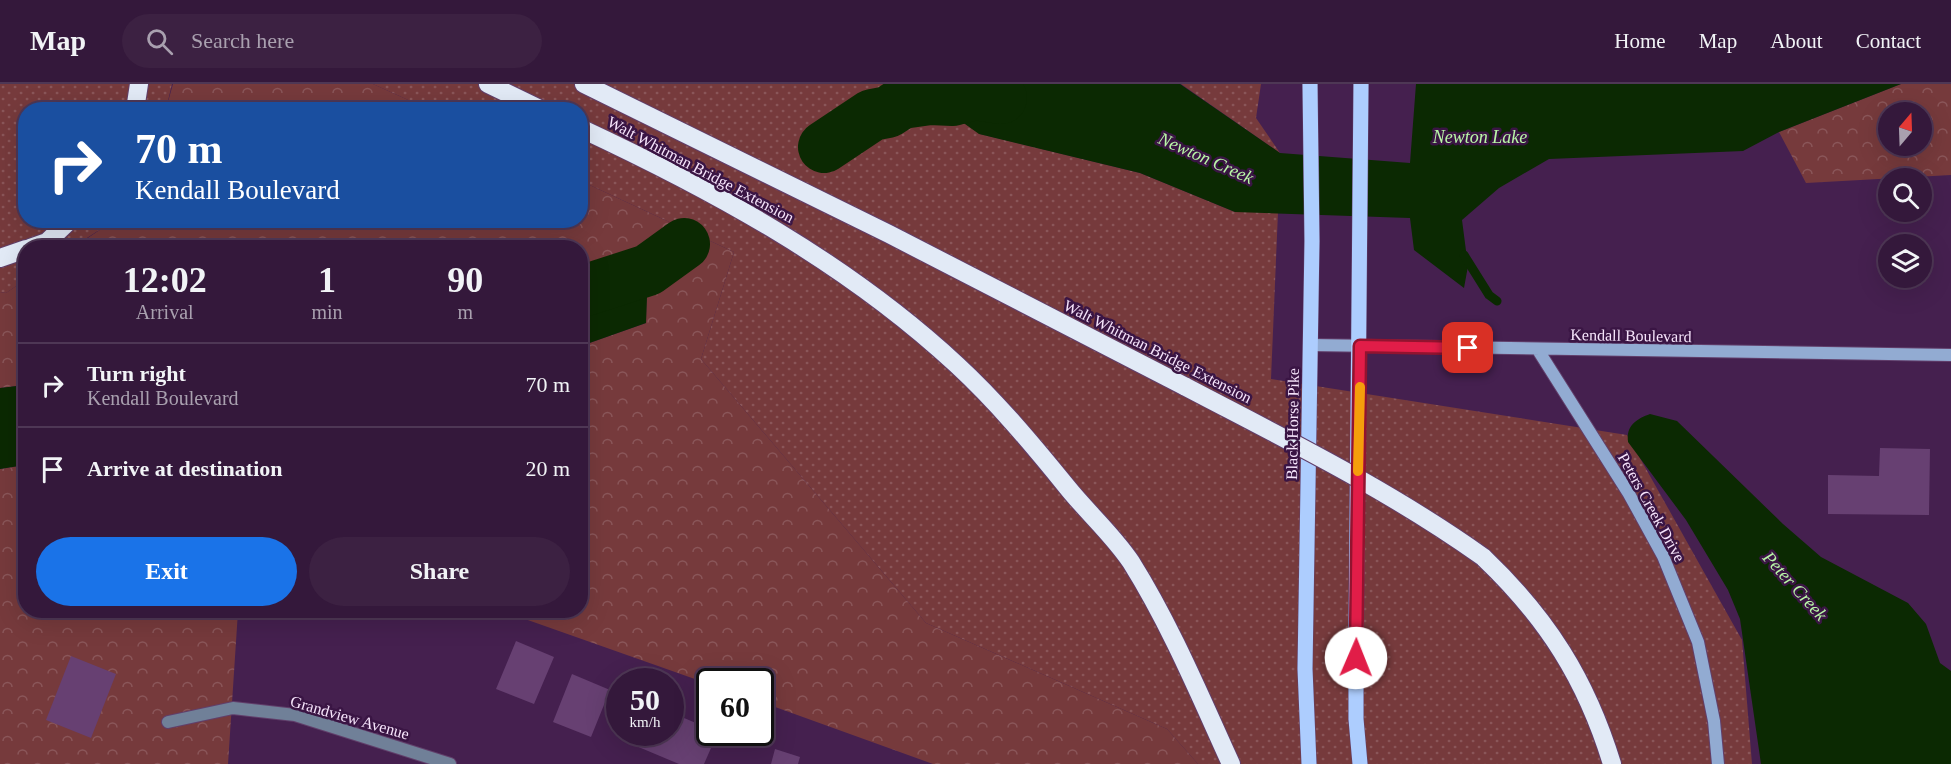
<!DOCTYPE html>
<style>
body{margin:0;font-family:Georgia,serif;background:#3c2142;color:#f1f3f6;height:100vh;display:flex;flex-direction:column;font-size:22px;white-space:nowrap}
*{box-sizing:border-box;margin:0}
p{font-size:20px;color:#a9a0af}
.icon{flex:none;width:33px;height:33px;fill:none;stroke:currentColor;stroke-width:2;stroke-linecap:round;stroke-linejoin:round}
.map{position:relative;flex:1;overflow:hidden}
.sheet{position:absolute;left:18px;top:156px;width:570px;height:378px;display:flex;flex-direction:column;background:#34183b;border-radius:24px;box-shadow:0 6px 24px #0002,0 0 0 2px #4e3755}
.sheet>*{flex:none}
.hud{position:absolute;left:18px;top:18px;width:570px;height:126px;border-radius:24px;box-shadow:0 6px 24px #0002,0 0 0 2px #4e3755;background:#1a4fa0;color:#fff;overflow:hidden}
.needle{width:39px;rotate:19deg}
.fabs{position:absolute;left:1878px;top:18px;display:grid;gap:12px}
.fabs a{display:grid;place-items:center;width:54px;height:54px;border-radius:50%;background:#34183b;box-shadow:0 6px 24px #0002,0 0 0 2px #4e3755;font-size:30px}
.speed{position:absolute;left:606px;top:584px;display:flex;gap:12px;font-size:30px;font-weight:700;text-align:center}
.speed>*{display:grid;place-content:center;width:78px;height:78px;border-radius:50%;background:#34183b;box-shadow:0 6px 24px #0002,0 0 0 2px #4e3755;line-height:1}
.speed small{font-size:15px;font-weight:400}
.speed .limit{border:3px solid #111;border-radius:9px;background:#fff;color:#111}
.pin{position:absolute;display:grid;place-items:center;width:51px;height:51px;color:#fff;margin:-26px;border-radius:12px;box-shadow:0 3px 9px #0006}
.me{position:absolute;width:66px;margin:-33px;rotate:1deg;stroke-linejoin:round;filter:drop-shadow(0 0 4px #0008)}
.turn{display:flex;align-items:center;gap:21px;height:126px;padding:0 18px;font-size:27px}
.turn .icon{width:78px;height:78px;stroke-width:2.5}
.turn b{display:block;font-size:42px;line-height:51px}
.eta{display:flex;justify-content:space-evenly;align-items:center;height:102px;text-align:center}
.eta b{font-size:36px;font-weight:700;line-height:42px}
.button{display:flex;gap:12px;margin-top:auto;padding:12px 18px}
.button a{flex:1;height:69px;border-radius:36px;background:#1a73e8;color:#fff;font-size:24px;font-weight:700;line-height:69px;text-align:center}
.button a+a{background:#3c2142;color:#f1f3f6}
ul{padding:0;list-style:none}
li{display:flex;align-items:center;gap:18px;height:84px;padding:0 18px;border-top:2px solid #4e3755}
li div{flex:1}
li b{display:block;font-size:22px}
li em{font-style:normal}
header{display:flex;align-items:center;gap:36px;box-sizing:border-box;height:84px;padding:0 30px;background:#34183b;border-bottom:2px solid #4e3755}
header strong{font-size:28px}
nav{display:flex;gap:33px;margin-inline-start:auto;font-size:21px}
.search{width:420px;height:54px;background:#3c2142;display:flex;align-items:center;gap:15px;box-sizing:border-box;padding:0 21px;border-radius:33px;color:#a9a0af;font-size:22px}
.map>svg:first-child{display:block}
.grass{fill:url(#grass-dots)}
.forest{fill:url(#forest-crowns);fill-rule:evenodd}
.water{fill:#0b2902}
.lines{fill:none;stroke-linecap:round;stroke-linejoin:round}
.stream{stroke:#0b2902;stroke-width:9}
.river{stroke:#0b2902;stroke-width:52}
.building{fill:#674072}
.street-casing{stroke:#613f6b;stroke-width:14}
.secondary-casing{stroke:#613f6b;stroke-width:14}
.primary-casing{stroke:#613f6b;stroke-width:16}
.highway-casing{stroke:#613f6b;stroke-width:20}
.street{stroke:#708098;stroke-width:12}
.secondary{stroke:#92abd2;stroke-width:12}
.primary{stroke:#adcdfe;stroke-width:15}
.highway{stroke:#e2eaf6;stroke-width:18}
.highway-bridge-casing{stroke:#613f6b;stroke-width:20;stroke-linecap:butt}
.highway-bridge{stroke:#e2eaf6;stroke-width:18}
.route-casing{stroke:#92132f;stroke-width:15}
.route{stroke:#e11d48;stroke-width:10}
.slow{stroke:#f59e0b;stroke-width:10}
.labels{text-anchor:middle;stroke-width:5;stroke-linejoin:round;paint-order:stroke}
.street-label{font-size:16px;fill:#f6e4fb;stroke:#3a1544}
.water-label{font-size:18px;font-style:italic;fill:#b9f7a7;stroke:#3a1544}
</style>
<header>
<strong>Map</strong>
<div class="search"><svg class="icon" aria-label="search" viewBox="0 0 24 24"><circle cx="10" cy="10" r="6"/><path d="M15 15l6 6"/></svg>Search here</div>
<nav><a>Home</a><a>Map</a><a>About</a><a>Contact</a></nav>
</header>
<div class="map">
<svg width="1951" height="680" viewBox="0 0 1951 680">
<defs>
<pattern id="grass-dots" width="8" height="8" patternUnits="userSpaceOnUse" patternTransform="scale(1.5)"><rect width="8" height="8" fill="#763a3c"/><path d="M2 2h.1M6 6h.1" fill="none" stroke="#8a5659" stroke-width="1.8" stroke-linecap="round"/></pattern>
<pattern id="forest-crowns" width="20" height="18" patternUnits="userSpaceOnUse" patternTransform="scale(1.5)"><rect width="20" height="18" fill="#763a3c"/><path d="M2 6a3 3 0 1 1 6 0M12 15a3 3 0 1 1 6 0" fill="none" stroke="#8a5659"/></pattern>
</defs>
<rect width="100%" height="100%" fill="#45204f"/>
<path class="grass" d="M0 0H172L166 25 26 26V136L113 137 73 163 26 164 25 196 6 209 0 208Z
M373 0H919L930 15 980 50 1140 89 1235 128H1278L1271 295 1627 351 1742 556 1752 680H1198L1167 645 926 539 701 275 734 168 581 97 580 26 428 25Z
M1181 0H1261L1256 34 1280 69Z"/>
<path class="forest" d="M173 0H373L428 25H166Z
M1901 0H1951V91L1806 99 1779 48ZM1888 28H1922V62H1888Z
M581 97 734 168 701 275 926 539 1167 645 1198 680H933L761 618 760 597H710L709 600 502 527 580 526 581 262 646 239 647 186 581 188 580 164H73L113 137 580 136Z
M25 196V301L0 304V208L6 209Z
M25 381 26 526 238 527 228 680H0V385Z"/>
<path class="water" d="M919 0H1180L1280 69 1410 79 1416 0H1901L1779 48 1743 67 1549 75 1499 104 1462 136 1468 182 1464 204 1414 166 1410 134 1235 128 1140 89 979 50 930 15Z
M648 186 646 239 581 262V188Z
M25 301V381L0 385V304Z
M1650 330 1677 337 1783 440 1821 473 1908 519 1926 540 1940 579 1951 587V680H1761L1740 535 1728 506 1686 436 1628 358C1626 342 1636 335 1650 330Z"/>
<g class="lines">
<path class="stream" d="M1464 171 1489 211 1497 217"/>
<path class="river" d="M824 63 872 31 888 28 902 19 930 15 953 16 975 10 1001 14
M580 208 648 186 684 160"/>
</g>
<path class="building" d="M1880 364 1930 365 1929 431 1828 430V391L1879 392Z
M516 557 554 573 534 620 496 605Z
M71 572 116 590 91 654 46 636Z
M572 590 610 606 591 653 553 638Z
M670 628 710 645V648H718L704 680H679L629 659 634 648H670Z
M775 665 800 673 798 680H771Z"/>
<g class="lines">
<g class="street-casing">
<path id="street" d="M168 638 233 624 295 631 450 680"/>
</g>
<g class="secondary-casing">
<path id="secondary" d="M1311 261 1951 271
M1538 266 1629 410 1663 472 1698 558 1714 637 1718 680"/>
</g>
<g class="primary-casing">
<path id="primary" d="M1309 680 1305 585 1312 157 1310 0
M1360 680 1356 635V553L1361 0"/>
</g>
<g class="highway-casing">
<path id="highway" d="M488 0 542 26
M584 0 889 150 1186 303
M135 26 139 0
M580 44C715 107 847 179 957 281 997 318 1032 360 1067 403 1087 428 1113 451 1131 478 1171 542 1200 612 1231 680
M30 164 47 158 70 136
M0 174 26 165
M1483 473C1547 534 1586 595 1612 680"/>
</g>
<use href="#street" class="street"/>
<use href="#secondary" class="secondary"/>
<use href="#primary" class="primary"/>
<use href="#highway" class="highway"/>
<g class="highway-bridge-casing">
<path id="highway-bridge" d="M1186 303C1287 356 1389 406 1483 473"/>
</g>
<use href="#highway-bridge" class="highway-bridge"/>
</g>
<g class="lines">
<g class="route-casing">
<path id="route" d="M1356 574 1360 262 1468 264"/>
</g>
<use href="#route" class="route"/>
<path class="slow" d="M1358 387 1360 303"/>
</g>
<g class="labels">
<g class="street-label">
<text transform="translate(701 85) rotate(28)" y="6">Walt Whitman Bridge Extension</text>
<text transform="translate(1631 251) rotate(1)" y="6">Kendall Boulevard</text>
<text transform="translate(1158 267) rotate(27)" y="6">Walt Whitman Bridge Extension</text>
<text transform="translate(1292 340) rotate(-89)" y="6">Black Horse Pike</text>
<text transform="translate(1652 423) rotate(61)" y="6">Peters Creek Drive</text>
<text transform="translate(350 633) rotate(16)" y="6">Grandview Avenue</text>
</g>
<g class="water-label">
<text x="1480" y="59">Newton Lake</text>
<text transform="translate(1206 74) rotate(24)" y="6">Newton Creek</text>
<text transform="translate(1795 502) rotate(48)" y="6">Peter Creek</text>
</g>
</g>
</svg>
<div class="fabs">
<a><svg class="needle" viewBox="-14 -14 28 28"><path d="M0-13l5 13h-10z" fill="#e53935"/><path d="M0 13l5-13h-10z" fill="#a9a0af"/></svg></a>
<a><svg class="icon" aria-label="search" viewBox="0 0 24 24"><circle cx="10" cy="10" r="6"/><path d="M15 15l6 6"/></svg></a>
<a><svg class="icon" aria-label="layers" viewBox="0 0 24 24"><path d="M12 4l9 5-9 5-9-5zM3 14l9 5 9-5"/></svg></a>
</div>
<div class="speed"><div>50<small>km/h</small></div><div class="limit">60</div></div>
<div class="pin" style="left:1468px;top:264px;background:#d93025"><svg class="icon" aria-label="arrive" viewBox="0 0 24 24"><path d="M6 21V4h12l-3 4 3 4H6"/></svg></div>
<svg class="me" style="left:1356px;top:574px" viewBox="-20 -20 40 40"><circle r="19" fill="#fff"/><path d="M0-13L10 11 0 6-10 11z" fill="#e11d48"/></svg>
<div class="hud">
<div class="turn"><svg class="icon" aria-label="right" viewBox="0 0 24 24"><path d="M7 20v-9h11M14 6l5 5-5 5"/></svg><div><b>70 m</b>Kendall Boulevard</div></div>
</div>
<section class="sheet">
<div class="eta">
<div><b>12:02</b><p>Arrival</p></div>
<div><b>1</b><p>min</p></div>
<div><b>90</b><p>m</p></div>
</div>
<ul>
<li><svg class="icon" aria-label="right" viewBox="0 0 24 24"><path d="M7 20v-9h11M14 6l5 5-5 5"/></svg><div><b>Turn right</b><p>Kendall Boulevard</p></div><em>70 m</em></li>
<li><svg class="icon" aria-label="arrive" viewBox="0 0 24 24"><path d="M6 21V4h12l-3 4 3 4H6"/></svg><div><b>Arrive at destination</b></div><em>20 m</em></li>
</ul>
<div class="button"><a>Exit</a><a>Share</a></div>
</section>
</div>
